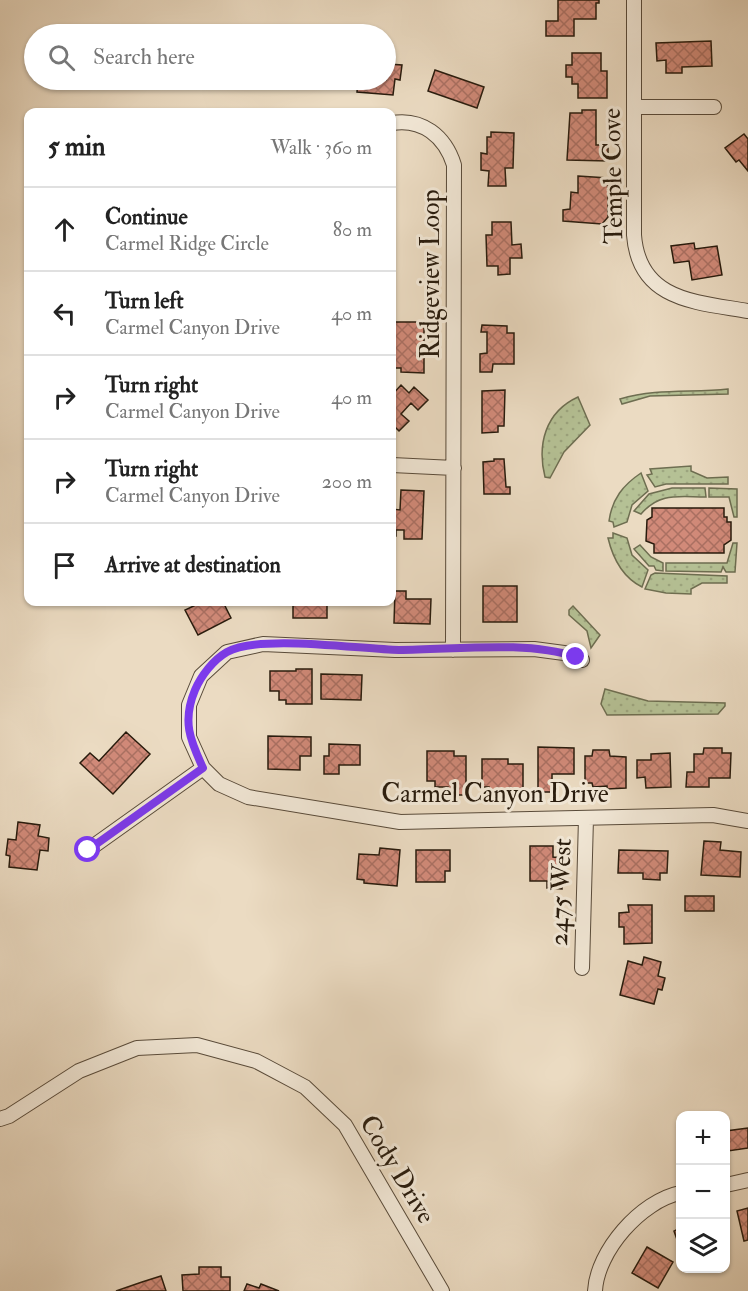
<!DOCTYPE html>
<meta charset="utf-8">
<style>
:root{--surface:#fff;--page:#f6f6f6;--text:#222;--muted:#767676;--line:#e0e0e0}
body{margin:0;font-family:"IM FELL Double Pica",serif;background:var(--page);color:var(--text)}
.controls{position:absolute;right:18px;bottom:18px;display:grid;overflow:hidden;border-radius:12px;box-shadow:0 2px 4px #0004}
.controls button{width:54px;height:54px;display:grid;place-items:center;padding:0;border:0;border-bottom:2px solid var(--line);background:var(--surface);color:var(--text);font:30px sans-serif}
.stop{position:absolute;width:18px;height:18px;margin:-14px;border:4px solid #7c3aed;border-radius:50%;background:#fff}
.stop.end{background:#7c3aed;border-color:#fff;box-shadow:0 2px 6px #0008}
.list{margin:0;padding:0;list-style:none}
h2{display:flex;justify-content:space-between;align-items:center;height:78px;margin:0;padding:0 24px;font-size:26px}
h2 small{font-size:20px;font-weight:400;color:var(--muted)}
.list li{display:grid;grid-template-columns:39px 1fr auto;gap:18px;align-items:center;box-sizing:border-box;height:84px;padding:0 24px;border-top:2px solid var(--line)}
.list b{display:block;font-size:22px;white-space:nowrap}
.list p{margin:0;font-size:20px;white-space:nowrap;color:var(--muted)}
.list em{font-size:20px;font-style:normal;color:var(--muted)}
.icon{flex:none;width:33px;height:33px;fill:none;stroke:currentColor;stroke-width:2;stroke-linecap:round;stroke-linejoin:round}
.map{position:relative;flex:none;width:748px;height:1291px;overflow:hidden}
.search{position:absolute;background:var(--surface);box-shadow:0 2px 4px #0004;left:24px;top:24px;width:372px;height:66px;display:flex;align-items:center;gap:15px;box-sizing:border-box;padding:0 21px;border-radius:33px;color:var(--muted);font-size:22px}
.panel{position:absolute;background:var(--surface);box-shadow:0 2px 4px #0004;left:24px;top:108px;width:372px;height:498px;border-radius:12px}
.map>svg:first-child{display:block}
</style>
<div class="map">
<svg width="748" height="1291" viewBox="0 0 748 1291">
<defs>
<pattern id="grass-dots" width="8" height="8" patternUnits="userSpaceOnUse" patternTransform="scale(1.5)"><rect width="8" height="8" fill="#b5c195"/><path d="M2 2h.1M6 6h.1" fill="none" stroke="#9ca57f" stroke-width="1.8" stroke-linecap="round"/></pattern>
<pattern id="building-cross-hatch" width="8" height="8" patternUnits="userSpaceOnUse" patternTransform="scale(1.5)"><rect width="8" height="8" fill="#d18a79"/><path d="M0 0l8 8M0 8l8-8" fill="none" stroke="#aa7062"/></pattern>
</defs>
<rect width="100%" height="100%" fill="#ebdbc2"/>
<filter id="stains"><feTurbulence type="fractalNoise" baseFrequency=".00333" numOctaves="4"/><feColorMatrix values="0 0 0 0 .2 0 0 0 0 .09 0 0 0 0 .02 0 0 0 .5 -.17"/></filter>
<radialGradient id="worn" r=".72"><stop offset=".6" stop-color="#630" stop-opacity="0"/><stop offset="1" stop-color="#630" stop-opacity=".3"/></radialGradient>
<path fill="url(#grass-dots)" stroke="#6e6e51" stroke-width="1.5" d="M728,389V394L650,396L622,404L620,399C657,388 691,393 728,389Z
M578,397L590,425L564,452L550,478L545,477C537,445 545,412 578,397Z
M691,466V471L707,478L728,477V484H666L655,487L647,475L652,474L650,469Z
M641,473L648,491L632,505L627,522L614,527L613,522L609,521C612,499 623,485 641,473Z
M672,488H705L706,497C678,497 660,492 641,514L634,511L649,494Z
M709,488L737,489V517H734L729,497H709Z
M613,533L627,538L632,555L648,570L642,587C622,577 613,559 608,538H613Z
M733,543H737L735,572H726L723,567L721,572L666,571V563H727Z
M640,545L651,557L663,563V571L656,570L654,566H649L634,549Z
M655,573L727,576V583H702L691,589V594L666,593L645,589L651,575Z
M573,606L600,635L591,648L587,631L569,615V610Z
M605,689L648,701L725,703V706L718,714L607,715L601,704Z"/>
<path fill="url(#building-cross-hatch)" stroke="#281b0d" stroke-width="1.5" d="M558,0H599V3H596V19H574V36H546V21H558Z
M711,41L712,66L682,67V73H666V60L657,61L656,43Z
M572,53H601V71H607V98H578V84H572V77H566V65H572Z
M386,57L389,58L388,64L402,65L400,80L395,79L393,95L357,92L358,80H386Z
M435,70L484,87L477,108L428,91Z
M582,110H596V145H608V161L567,160L570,113H582Z
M491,132L514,133L513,168H505L506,186H488L489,171L481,170V153L487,154V137H491Z
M744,134L748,139V171L739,160L736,162L725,148Z
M578,176L608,178V217L602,224L563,221V210L570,209L571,192L578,193Z
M492,222H511L512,245L521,244L522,258H510V274L498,275V266H487L486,235H492Z
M694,243L695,249L717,246L722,275L692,280L689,261L674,263L671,246Z
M395,322H424V373L401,372V368H395Z
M482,325L507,326V333H514V364H493L492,372H480V354L487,353V332H481Z
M401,385L409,393L414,387L428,400L418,410L411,403L401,414L409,421L399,431L392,424V395Z
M505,390L504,426H498V432L482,433V391Z
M494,459H504L506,487H510V494H484L483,462L494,461Z
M401,490L424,491L422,539H404V530H396V536H392V509L400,510Z
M652,508H724V517H727V522H731V540L724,545V553H654V544L646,541L647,520L652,517Z
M483,586H517V622H483Z
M395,591H406V599H431L430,624L394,623Z
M202,602H223L231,618L198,635L185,610Z
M293,602H327V618H293Z
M296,669H312V704H286V700H279V691H270V671H296Z
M321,674L362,675L361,700L321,699Z
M126,732L150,754L113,794L80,763L90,753L99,761Z
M268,736L311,737V756H300V770L268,769Z
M329,744L360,745V765H339V774H324V756H329Z
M538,747L574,748V774H552V792H538Z
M704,748H722V753H731L730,778H709V787H686L687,772H694V754H703Z
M593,750H609L610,756L626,757V788L607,789V786L593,787L592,783H585V756H592Z
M427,751H454V756H466V795H448V787H435V781H427Z
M670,753L671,787L646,788L645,777L637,778V760H651V754Z
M482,759H508V764H523V793H489V787H482Z
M18,822L40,825L38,836L49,838L48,851L40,850L37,870L9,867L10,856L6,855L8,839L16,840Z
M704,841L721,842L720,850L741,852L740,877L701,875Z
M530,846H553V857L562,858V889L547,888V881H530Z
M380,848L400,850L397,886L364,883V880L357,879L359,854L379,855Z
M416,850H450V871H445V882H416Z
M619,850L668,851L667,873H660V880L643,879V873H618Z
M685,896H714V911H685Z
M628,905H652V943L624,944V927H619V913L629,912Z
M644,957L661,962L658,976L665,978L662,990L658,989L654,1004L620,995L628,961L642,965Z
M748,1128V1148L728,1151L726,1131Z
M748,1208V1240L744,1241L737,1211Z
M680,1228V1248L674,1231Z
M647,1247L673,1262L658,1288L632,1273Z
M199,1267H221V1277H230V1291H183L182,1275L199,1274Z
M161,1276L166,1291H116L142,1282Z
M247,1284L259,1288L261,1284L279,1291H244Z"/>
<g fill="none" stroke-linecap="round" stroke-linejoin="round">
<g stroke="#594b3a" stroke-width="16">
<path id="minor" d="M634,0V235C639,301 696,302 748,311
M634,107H714
M392,123C422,118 445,136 454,165L453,650
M392,465L454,468
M582,660L564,653L534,649L395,650L263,644L227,652L201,676L189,705V737L203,768L219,784L248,797L400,822L713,815L748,821
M88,850L203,768
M582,968L586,818
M0,1119L9,1116L79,1071L137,1048L197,1045L256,1061L305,1087L345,1125L442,1291
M726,1185L748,1180
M595,1291C597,1251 641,1201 680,1193"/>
</g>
<use href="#minor" stroke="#f2e8d7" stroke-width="14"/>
</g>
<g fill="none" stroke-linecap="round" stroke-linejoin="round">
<path stroke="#7c3aed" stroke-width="8" d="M88,850L203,768C190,740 182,721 195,690C201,676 213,660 227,652C259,634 358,649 399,650C454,650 525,640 576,657"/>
</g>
<g text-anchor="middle" stroke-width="6" stroke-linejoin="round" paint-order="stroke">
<g font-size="26" fill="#281b0d" stroke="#f2e8d7">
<text transform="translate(612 176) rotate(-91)" y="9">Temple Cove</text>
<text transform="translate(430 274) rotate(-90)" y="9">Ridgeview Loop</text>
<text x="495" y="802">Carmel Canyon Drive</text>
<text transform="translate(560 892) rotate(-88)" y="9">2475 West</text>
<text transform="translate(398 1169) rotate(59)" y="9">Cody Drive</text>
</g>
</g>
<rect width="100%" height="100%" filter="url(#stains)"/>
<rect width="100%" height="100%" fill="url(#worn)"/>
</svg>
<div class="controls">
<button>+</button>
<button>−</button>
<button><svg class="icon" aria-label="layers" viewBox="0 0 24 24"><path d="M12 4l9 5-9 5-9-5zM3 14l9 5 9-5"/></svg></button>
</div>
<div class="stop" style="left:88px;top:850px"></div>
<div class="stop end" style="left:576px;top:657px"></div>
<div class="search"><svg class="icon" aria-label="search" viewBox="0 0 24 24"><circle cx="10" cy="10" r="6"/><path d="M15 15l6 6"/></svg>Search here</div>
<section class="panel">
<h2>5 min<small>Walk · 360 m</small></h2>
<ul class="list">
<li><svg class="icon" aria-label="ahead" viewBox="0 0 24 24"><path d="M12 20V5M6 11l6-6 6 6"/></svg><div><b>Continue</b><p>Carmel Ridge Circle</p></div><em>80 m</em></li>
<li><svg class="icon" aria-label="left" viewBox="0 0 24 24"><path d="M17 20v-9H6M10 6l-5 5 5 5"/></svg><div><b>Turn left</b><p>Carmel Canyon Drive</p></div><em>40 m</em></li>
<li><svg class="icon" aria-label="right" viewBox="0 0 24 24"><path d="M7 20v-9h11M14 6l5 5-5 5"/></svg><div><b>Turn right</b><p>Carmel Canyon Drive</p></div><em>40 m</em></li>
<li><svg class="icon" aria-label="right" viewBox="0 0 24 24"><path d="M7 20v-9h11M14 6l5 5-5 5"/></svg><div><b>Turn right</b><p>Carmel Canyon Drive</p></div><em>200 m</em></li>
<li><svg class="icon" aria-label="arrive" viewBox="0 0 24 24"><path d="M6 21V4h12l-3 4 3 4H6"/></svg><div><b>Arrive at destination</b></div></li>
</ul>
</section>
</div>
